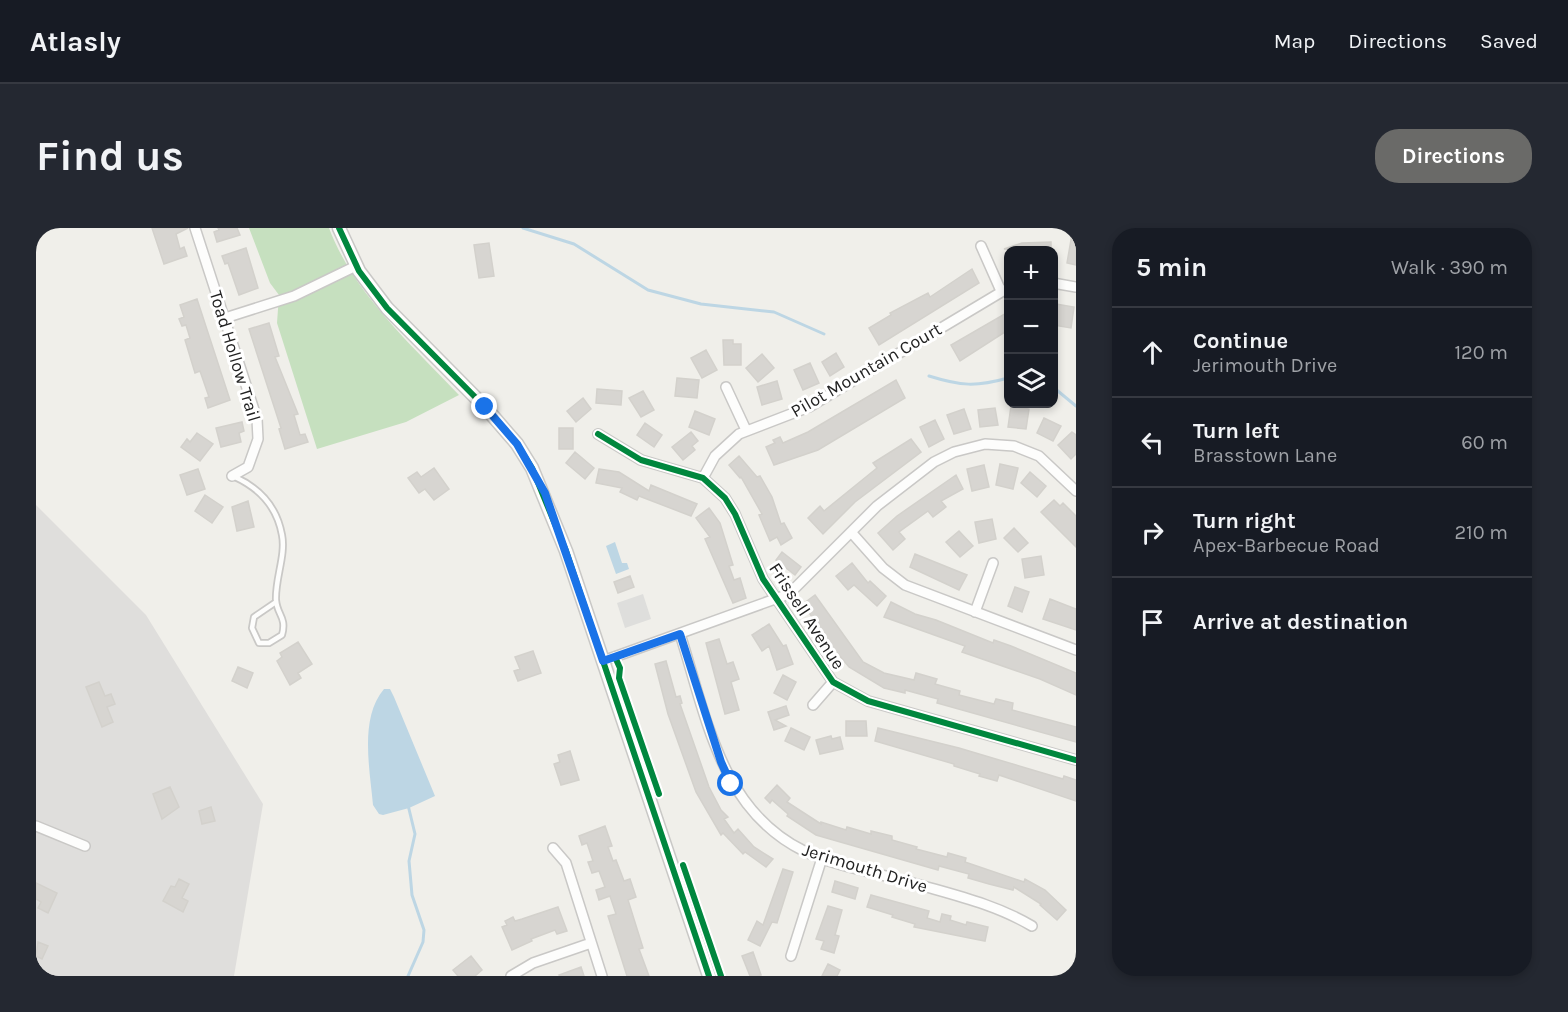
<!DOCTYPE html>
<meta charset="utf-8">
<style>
:root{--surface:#171b24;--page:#242831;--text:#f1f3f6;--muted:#9ea1a6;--line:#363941;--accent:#6a6a68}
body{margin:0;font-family:Karla,sans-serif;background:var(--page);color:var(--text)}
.controls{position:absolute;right:18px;top:18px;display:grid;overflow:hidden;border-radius:12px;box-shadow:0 3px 9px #0003}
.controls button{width:54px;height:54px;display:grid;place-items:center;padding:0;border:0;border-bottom:2px solid var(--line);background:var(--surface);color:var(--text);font:30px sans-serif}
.stop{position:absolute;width:18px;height:18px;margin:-14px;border:4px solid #1a73e8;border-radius:50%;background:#fff}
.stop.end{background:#1a73e8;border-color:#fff;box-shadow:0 2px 6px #0008}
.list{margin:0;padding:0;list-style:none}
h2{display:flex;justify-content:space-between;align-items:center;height:78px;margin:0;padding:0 24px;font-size:26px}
h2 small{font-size:20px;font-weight:400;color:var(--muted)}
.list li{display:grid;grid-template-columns:39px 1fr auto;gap:18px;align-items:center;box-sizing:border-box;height:90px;padding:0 24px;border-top:2px solid var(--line)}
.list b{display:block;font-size:22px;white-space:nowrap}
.list p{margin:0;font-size:20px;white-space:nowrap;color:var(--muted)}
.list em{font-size:20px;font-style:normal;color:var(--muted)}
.icon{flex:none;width:33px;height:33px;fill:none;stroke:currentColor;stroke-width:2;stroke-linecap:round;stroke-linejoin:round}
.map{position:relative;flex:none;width:1040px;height:748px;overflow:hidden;border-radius:24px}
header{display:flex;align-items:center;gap:36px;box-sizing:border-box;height:84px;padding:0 30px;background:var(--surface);border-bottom:2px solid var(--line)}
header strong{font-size:28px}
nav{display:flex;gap:33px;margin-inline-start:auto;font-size:21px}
.intro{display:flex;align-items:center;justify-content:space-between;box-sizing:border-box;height:144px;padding:0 36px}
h1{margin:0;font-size:42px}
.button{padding:15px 27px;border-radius:24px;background:var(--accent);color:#fff;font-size:21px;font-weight:700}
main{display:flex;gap:36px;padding:0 36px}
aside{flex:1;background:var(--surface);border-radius:24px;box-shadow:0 3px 9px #0003}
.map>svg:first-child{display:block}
</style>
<header>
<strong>Atlasly</strong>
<nav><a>Map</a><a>Directions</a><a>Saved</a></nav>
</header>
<div class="intro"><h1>Find us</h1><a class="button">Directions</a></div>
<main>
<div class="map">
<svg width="1040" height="748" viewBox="0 0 1040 748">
<rect width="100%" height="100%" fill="#f0efea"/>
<path fill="#dfdedc" d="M0,277L110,387L227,576L198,748H0Z"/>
<path fill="#dededc" d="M607,366L615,391L589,400L581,375Z"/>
<path fill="#c6e0bf" d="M213,0H293C318,66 375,116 423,167L370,194L281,221L241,95L243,67L234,55Z"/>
<path fill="#bdd6e4" d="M579,314L586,335H591L593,341L580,346L570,318Z
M348,461H354L358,469L399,568L373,580L347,587L343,586L337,577C334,542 323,490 348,461Z"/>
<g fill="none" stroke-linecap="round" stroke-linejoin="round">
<path stroke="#bdd6e4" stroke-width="3" d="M487,0L538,16L612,62L665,76L738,84L788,106
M893,148C925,158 940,159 972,150
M1017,159L1040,178
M372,577L379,606L373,633L376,667L388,702L387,714L372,748"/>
</g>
<path fill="#d7d5d1" stroke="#d3d1cc" stroke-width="1.5" d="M116,0H152L140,6L144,21L148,19L151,28L128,36Z
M182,0H201L204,7L181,14L178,4L183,2Z
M1036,6H1040V37L1031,35Z
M1015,14V22L968,21L986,15Z
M453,15L458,48L443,50L438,17Z
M210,20L222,60L203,67L192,35L189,36L186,28Z
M936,41L943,55L843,117L833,100L855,87L854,85L892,65L894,69Z
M161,71L194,172L172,180L169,170L173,169L164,143L159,145L149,112L154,110L150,97L146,98L143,91L148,89L144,77Z
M1020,76L1038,79L1035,100L1017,97Z
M972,84V102L924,133L915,117Z
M233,95L243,128L239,129L262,186L258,187L264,207L269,206L272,214L249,221L243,201L245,200L213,101Z
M687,112H697V116H705V137H688Z
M670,122L681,142L666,150L655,130Z
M800,125L808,139L794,148L786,134Z
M726,126L738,140L722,154L710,140Z
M774,135L783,155L767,162L758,142Z
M641,150L663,152L661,170L639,168Z
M860,152L869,170L782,222L738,237L730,219L739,215L737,212L744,209L747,215L772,204Z
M741,153L746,171L726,177L721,159Z
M561,161L586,163L585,177L560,175Z
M607,163L618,182L605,189L593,170Z
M547,170L555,181L540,194L531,183Z
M975,178L993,181L990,201L972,199Z
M959,180L962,197L944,199L942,182Z
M928,181L935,201L918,206L911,187Z
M659,183L679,191L673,207L653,199Z
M1008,190L1025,198L1017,213L1001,205Z
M899,192L908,211L893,219L884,199Z
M206,194L208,203L203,205L205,214L185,219L180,200Z
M609,195L626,207L618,219L601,207Z
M523,200H537V221H523Z
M655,204L662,213L656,218L659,222L647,232L636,219Z
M1036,204L1040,207V226L1035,231L1022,217Z
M161,205L177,216L164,233L145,219L151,211L154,214Z
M875,211L885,224L819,274L787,306L772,290L784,278L788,283L841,240L837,235Z
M539,224L558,240L549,251L530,235Z
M703,228L721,249L724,248L736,269L745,296L748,295L756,310L745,317L741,309L734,313L723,287L726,286L705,249L704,250L693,237Z
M964,236L982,240L977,261L960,257Z
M948,237L953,259L936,263L931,241Z
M398,240L413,261L398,272L389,261L383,265L372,250L381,244L385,249Z
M162,241L169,261L151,267L144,247Z
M563,241L583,244L613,263L615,257L661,276L655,288L603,268L601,272L584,264L586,260L560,255Z
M994,244L1010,258L1001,269L985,255Z
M920,247L927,261L905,273L910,279L897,289L892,283L863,304L869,311L857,322L842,305L861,288Z
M169,267L187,279L176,295L159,283Z
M1018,272L1024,278L1027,275L1040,288V319L1005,284Z
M212,273L218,299L201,303L196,279Z
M673,280L684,295L697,337L693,338L698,352L704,350L710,370L697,375L669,311L674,309L660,290Z
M956,291L960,311L943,315L939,294Z
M978,300L992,315L982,324L968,310Z
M923,303L937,318L924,329L910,314Z
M746,324L765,339L759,347L740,332Z
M879,326L931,347L923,362L874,339Z
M1005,328L1008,347L989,350L986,331Z
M816,335L832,355L834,353L850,368L841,378L818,357L812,362L800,348Z
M594,348L598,359L582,365L578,354Z
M979,359L993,364L986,384L972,378Z
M779,367L827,434L848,445L878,452L880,445L901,451L899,456L924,463L923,467L958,476L960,471L977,475L976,482L1040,499V514L901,475L902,471L869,462V465L848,460L813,439L798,421L767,376Z
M1014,371L1040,381V402L1007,391Z
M855,374L879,386L900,392L957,415L958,412L975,418L1040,445V467L1004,451L926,424L929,418L848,389Z
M733,396L747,418L750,417L757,436L741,442L733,418L726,423L716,407Z
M683,411L691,436L697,434L703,451L695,454L703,482L689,486L670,415Z
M262,414L276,436L262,445L265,450L254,457L241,433L246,429L244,425Z
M497,423L505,445L482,453L478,443L484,441L479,429Z
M630,433L640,469L644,468L646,475L644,476L673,559L685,582L692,589L688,591L698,605L702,601L718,619L737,631L730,639L709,624L707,626L687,605L685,607L660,564L632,486L619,436Z
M202,439L217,445L211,460L196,453Z
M747,447L760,454L751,472L738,465Z
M63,454L69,468L75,466L79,476L71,479L77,494L66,499L50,459Z
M750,478L753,487L739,492L750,498L738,502L732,484Z
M810,493H830L831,508H810Z
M755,500L774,509L768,522L749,513Z
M842,500L923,520L1027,551L1028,548L1040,552V573L963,547L961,553L943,548L944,546L918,538V536L839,513Z
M795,508L796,511L804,509L807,521L784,526L780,512Z
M534,523L543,552L525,557L518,536L524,534L522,527Z
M741,557L754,570L751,574L785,596V594L810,602L811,599L835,606V603L856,608V612L881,619L880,621L911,629L912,625L930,630L929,634L988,654L989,651L1009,662L1030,682L1021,692L1004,677L1005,676L978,659L977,662L953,656L932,650L933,646L903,638L902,642L780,607L751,588L752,586L736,572L734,575L729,570Z
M134,559L143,579L126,591L117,566Z
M175,579L179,593L166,596L163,583Z
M569,598L576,618L572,619L577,633L580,632L588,653L594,651L600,669L592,672L607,720L603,721L613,748H591L572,688L580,686L574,668L563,672L560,662L569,659L563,643L556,645L552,634L557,633L551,615L546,617L543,608Z
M747,641L757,644L741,695L736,694L724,718L712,712L721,693L727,697Z
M143,651L153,656L146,670L152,673L147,684L127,673L135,658L139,659Z
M799,653L822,660L819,671L796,664Z
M0,655L21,665L12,685L2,680L5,674L0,671Z
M835,667L893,683L891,690L904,694L906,686L915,688L914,692L930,697L931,694L952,699L949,713L878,699L879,696L856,689L857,687L831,679Z
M792,678L806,682L799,707L803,708L798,725L785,721L788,713L780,711Z
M522,679L531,703L521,706L519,702L495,711L496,713L476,722L466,699L471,697L469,693L477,689L479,693L486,691Z
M2,714L12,718L6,731L0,728Z
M717,724L725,747L721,748H714L706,728Z
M435,728L446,742L439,748H422L417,742Z
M792,736L804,742L801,748H786Z
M545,739L548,748H524L523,747Z"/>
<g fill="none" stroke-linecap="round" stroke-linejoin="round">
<g stroke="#c9c8c6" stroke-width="8">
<path id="service" d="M199,249C223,260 241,279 246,307C250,327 239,351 240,372C241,387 251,389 246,407L233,415H223L216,400L218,389L240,374"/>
</g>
<g stroke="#c9c8c6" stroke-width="12">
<path id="minor" d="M159,0L221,191L222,211L212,239L196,248
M945,18L965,63
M1017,55L1040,59
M189,90L258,68L320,38
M690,159L710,202
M562,206L605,232L667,250L689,270L699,286L727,351L797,454L832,473L1040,532
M667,250L679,228L703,206L773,179L972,60
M815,304L847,340L869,357L1040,422
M939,384L957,335
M644,406C670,487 684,582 768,623C801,639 842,645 877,655C918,667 959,676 996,698
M567,433L753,366L841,278L898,234L918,224L949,216L978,218L1003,228L1040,263
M777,477L797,454
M0,598L49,618
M517,620L530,635L566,748
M755,728L786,630
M475,748L497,735L555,715"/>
</g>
<g stroke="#c9c8c6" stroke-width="15">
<path id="tertiary" d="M303,0L323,43L351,80L449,179L481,216L496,240L530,323L673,748"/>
</g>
<use href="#service" stroke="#fdfdfc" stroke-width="4.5"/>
<use href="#minor" stroke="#fdfdfc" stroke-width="9"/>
<use href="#tertiary" stroke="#fdfdfc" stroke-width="12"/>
<g stroke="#fff" stroke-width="10">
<path id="cycleway" d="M303,0L323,43L351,80L449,179L481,216L496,240L530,323L673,748
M562,206L605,232L667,250L689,270L699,286L727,351L797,454L832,473L1040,532
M579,429L584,440L583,450L623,566
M647,637L685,748"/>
</g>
<use href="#cycleway" stroke="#00873e" stroke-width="6"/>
</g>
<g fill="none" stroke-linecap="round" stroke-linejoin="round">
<path stroke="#1a73e8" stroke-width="8" d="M449,179L481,216L509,265L567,433L644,406L685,534L695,556"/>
</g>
<g text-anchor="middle" stroke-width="6" stroke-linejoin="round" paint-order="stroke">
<g font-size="18" fill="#222" stroke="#fff">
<text transform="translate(199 128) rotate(73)" y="6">Toad Hollow Trail</text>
<text transform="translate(830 142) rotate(-30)" y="6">Pilot Mountain Court</text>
<text transform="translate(771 388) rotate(57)" y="6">Frissell Avenue</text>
<text transform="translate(829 640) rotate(17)" y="6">Jerimouth Drive</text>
</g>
</g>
</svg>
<div class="controls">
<button>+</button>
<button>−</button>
<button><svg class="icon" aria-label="layers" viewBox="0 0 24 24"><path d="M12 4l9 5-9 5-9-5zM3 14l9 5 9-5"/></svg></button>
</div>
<div class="stop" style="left:695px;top:556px"></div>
<div class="stop end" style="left:449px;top:179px"></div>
</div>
<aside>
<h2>5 min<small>Walk · 390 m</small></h2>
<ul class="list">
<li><svg class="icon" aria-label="ahead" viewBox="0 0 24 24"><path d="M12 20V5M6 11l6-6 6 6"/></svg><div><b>Continue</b><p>Jerimouth Drive</p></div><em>120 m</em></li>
<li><svg class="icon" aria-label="left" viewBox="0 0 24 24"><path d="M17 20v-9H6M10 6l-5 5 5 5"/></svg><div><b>Turn left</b><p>Brasstown Lane</p></div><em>60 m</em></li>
<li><svg class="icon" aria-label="right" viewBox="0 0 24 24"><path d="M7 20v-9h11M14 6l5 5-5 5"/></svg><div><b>Turn right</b><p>Apex-Barbecue Road</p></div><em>210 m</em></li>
<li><svg class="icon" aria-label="arrive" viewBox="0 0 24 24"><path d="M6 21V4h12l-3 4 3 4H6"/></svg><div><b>Arrive at destination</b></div></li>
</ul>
</aside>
</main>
